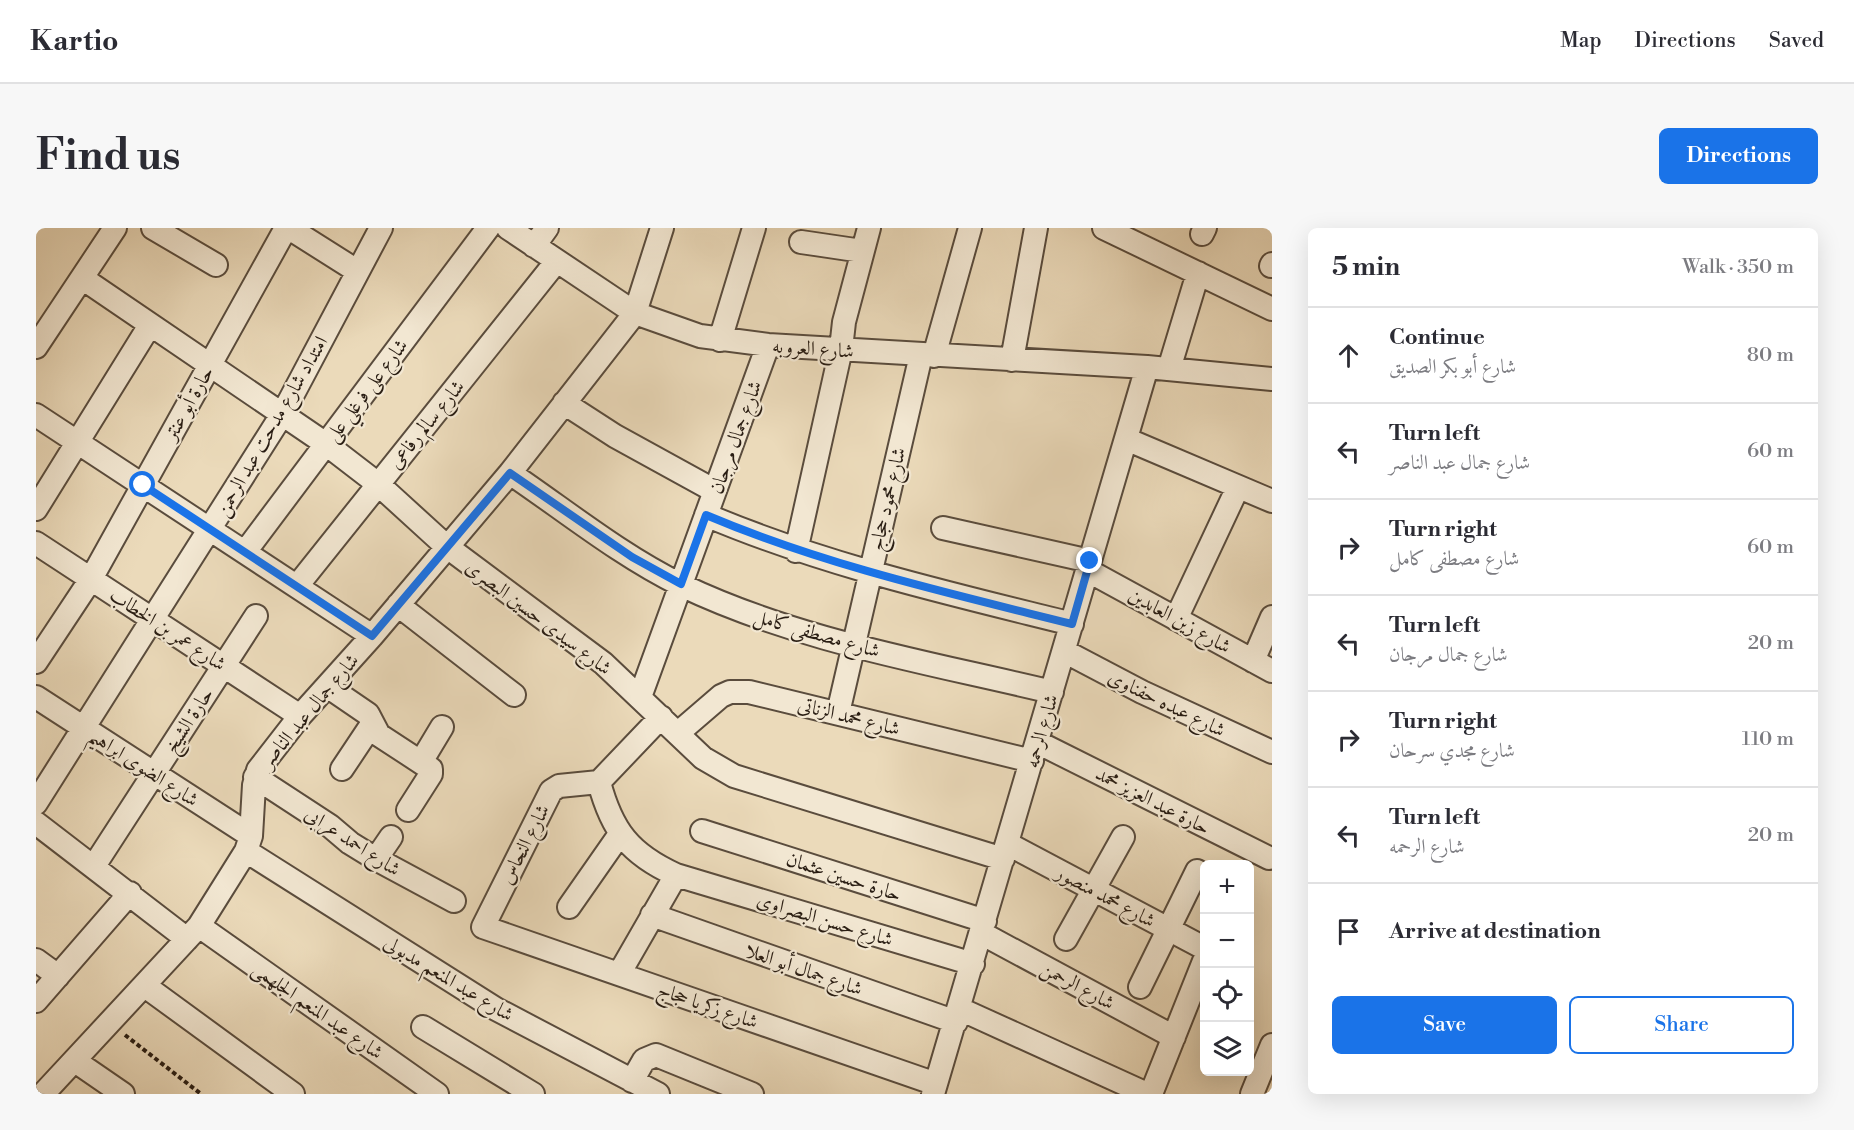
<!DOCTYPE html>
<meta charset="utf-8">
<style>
:root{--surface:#fff;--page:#f7f7f7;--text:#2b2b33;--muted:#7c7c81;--line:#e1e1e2;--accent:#1a73e8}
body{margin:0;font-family:"Libre Bodoni",Amiri,serif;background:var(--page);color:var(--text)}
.controls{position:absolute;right:18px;bottom:18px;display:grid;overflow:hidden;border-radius:9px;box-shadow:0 6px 24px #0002}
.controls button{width:54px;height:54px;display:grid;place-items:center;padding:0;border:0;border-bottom:2px solid var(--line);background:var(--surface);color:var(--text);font:30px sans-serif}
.stop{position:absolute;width:18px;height:18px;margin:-14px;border:4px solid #1a73e8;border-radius:50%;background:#fff}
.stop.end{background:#1a73e8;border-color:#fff;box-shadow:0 2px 6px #0008}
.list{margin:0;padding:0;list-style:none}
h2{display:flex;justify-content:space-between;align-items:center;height:78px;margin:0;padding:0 24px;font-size:26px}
h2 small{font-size:20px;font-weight:400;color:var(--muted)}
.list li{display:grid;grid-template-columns:39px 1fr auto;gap:18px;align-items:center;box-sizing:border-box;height:96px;padding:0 24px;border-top:2px solid var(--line)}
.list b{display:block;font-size:22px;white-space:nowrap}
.list p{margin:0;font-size:20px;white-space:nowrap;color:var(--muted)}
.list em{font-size:20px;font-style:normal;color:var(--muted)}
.actions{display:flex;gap:12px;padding:18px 24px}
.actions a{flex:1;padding:14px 0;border:2px solid var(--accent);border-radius:9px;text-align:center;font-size:21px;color:var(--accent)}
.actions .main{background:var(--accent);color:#fff}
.icon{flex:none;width:33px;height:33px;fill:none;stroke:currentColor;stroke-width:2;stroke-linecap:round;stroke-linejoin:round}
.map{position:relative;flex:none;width:1236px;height:866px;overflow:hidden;border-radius:9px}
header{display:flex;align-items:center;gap:36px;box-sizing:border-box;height:84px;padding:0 30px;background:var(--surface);border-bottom:2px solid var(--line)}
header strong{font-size:28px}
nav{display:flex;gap:33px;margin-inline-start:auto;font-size:21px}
.intro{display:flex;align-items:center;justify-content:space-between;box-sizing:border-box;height:144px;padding:0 36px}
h1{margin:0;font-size:42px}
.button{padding:15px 27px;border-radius:9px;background:var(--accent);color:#fff;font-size:21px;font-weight:700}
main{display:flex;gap:36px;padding:0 36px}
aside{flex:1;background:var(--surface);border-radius:9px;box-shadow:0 6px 24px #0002}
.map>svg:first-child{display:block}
</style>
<header>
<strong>Kartio</strong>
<nav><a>Map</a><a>Directions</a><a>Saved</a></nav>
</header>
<div class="intro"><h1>Find us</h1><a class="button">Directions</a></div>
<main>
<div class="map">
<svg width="1236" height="866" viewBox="0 0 1236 866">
<rect width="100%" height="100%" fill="#ebdaba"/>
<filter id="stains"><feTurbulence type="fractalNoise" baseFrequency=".00333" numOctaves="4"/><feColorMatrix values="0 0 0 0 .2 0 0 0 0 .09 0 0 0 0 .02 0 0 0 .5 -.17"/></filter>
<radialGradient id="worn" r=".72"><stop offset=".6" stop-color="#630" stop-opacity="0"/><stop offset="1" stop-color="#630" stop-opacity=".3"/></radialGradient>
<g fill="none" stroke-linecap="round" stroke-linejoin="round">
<g stroke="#5a4c3d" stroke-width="26">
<path id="minor" d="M117,0L180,37
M253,0L321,43
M472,0L599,85L664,108L732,117L1111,139L1236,151
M1068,0L1236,81
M1166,6L1169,0
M765,14L826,23
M498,18L511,0
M1235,38L1236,36
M46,50L290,216L342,256L410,318L567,435L667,530L698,548L967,631
M684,112L718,0
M0,119L79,0
M898,128L934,0
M976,132L1000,0
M1133,141L1162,45
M528,175L579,208L679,263
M0,187L336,408
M1090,211L1236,273
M474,245C530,283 584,327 645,357C762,413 891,434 1016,464
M0,281L114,97
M670,287C788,337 912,365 1036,396
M907,300L1054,333
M0,315L264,488
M760,323L805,121L808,94L833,0
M209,324L452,0
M1051,342L1236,443
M261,358L520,34
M362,377L478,467
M1140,391L1202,259
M1028,423L1106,464L1236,524
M1217,433L1236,389
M0,434L55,351L250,0
M291,458L332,486L343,507L395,541V546L372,582
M0,469L215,608
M604,469L732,117
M802,485L885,127
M625,489L563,554L523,558L515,563L447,699L900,856
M642,505L685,468L694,464H713L996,533
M1001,514L1233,630
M385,534L406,499
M306,541L336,496
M219,549L294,598L314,615L340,631L418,673
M563,554C576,603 594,626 640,647L937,736
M0,575L247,185L345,0
M0,595L151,711
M666,603L949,693
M972,616L1168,720
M210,623L460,781L622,866
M340,631L355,609
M58,638L220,388
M533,679L584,606
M616,687L920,794
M163,698L401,866
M945,705L1138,809
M1030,711L1087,609
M0,732L22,748
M583,746L640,647
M109,758L257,866
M1104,759L1161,643
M0,773L94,665
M924,781L1111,866
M387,799L497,866
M39,833L87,866
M596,853L608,832L620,827L716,866
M7,866L163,698L210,623L215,608L218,557L222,542L264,488L336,408L474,245L599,85L626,0
M897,866L1111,139
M1115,866L1168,733
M1216,866L1236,817"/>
</g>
<path stroke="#291d13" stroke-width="4" stroke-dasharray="4.5 3" stroke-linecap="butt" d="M89,807L165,866"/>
<use href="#minor" stroke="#f2e7d2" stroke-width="22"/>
</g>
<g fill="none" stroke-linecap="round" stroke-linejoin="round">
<path stroke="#1a73e8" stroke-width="8" d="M107,257L336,408L474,245L596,329L645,356L670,287C788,337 912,365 1036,396L1054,333"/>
</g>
<g text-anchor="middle" stroke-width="4.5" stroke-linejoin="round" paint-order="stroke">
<g font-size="20" fill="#291d13" stroke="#f2e7d2">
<text transform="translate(777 120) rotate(4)" y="7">شارع العروبه</text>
<text transform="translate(330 162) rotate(-53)" y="7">شارع على فرغلي على</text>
<text transform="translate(152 175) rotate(-61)" y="7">حارة أبو عنتر</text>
<text transform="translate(390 196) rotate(-51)" y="7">شارع سالم رفاعى</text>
<text transform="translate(235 198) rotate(-60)" y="7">امتداد شارع مدحت عبد الرحمن</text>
<text transform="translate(699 209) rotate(-70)" y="7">شارع جمال مرجان</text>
<text transform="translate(851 271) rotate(-77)" y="7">شارع محمود حجاج</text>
<text transform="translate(503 389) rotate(37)" y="7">شارع سيدى حسين البصرى</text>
<text transform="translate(1144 392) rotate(29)" y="7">شارع زين العابدين</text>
<text transform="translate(132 401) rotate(33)" y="7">شارع عمر بن الخطاب</text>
<text transform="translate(781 405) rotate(16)" y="7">شارع مصطفى كامل</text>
<text transform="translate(1131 475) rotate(26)" y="7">شارع عبده حفناوى</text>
<text transform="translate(273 482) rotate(-50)" y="7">شارع جمال عبد الناصر</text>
<text transform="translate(813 488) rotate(14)" y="7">شارع محمد الزناتى</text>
<text transform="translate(152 492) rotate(-57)" y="7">حارة الشيخ</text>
<text transform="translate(1005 503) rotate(-74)" y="7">شارع الرحمه</text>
<text transform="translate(108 539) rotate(33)" y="7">شارع الضوى ابراهيم</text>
<text transform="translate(1117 572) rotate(27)" y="7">حارة عبد العزيز محمد</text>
<text transform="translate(317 613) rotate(33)" y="7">شارع احمد عرابى</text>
<text transform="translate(488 616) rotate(-63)" y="7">شارع النحاس</text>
<text transform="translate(808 648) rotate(18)" y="7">حارة حسين عثمان</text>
<text transform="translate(1070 668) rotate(28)" y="7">شارع محمد منصور</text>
<text transform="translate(789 691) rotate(17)" y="7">شارع حسن البصراوى</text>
<text transform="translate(768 741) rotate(19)" y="7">شارع جمال أبو العلا</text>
<text transform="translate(413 750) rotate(31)" y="7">شارع عبد المنعم مدبولى</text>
<text transform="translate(1042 757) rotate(28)" y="7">شارع الرحمن</text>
<text transform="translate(672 777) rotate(19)" y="7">شارع زكريا حجاج</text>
<text transform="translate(282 782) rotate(35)" y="7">شارع عبد المنعم الجلهمى</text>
</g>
</g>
<rect width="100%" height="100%" filter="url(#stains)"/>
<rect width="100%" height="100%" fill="url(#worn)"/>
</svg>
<div class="controls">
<button>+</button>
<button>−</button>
<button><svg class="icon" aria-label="locate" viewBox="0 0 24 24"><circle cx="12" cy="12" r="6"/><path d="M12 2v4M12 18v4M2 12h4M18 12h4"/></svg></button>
<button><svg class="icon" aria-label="layers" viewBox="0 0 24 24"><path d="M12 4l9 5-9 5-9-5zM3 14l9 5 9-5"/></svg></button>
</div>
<div class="stop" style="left:107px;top:257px"></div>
<div class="stop end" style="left:1054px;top:333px"></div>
</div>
<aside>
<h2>5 min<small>Walk · 350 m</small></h2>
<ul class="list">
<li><svg class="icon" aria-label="ahead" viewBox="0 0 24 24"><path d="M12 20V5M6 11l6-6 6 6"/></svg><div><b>Continue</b><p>شارع أبو بكر الصديق</p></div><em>80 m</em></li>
<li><svg class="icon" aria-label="left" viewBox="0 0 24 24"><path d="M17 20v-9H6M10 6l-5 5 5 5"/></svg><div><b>Turn left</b><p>شارع جمال عبد الناصر</p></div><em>60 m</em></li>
<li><svg class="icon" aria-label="right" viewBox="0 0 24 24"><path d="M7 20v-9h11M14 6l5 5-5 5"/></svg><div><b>Turn right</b><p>شارع مصطفى كامل</p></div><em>60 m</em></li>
<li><svg class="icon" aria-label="left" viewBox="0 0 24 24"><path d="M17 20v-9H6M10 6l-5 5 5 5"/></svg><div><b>Turn left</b><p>شارع جمال مرجان</p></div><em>20 m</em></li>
<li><svg class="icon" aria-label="right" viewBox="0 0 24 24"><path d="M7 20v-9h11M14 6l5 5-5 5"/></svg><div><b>Turn right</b><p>شارع مجدي سرحان</p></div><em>110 m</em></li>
<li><svg class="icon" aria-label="left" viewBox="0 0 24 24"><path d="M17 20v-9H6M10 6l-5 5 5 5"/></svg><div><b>Turn left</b><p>شارع الرحمه</p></div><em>20 m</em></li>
<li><svg class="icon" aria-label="arrive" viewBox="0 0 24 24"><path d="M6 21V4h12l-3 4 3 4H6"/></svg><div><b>Arrive at destination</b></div></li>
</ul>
<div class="actions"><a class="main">Save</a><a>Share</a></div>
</aside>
</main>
